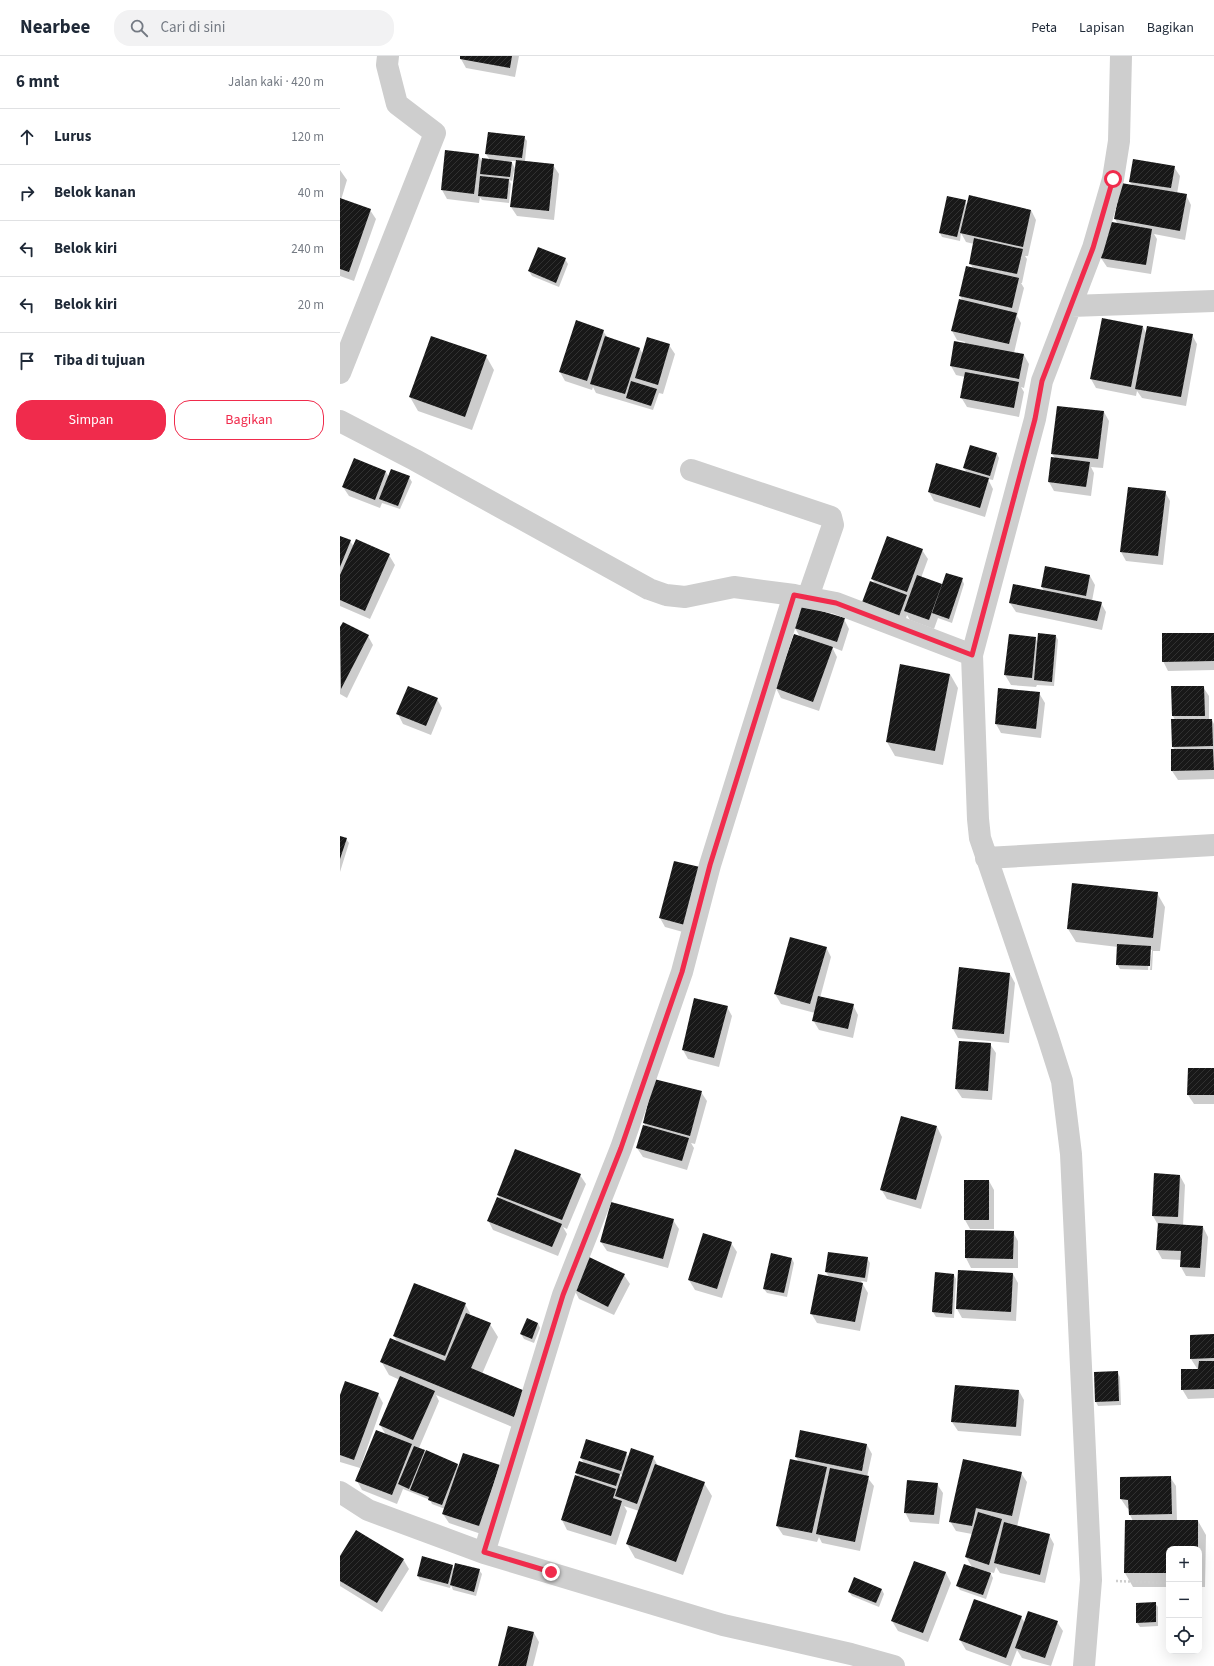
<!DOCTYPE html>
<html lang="id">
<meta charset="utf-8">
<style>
:root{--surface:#fff;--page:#f2f2f3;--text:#1f2937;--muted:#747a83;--line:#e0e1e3;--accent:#f02b4c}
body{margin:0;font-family:"Source Sans 3",sans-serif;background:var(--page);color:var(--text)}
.controls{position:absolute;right:12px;bottom:12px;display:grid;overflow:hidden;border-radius:8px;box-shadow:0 4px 16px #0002}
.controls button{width:36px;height:36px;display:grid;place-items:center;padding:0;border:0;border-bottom:1px solid var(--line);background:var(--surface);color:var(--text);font:20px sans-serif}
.stop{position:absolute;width:12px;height:12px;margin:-9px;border:3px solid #f02b4c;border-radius:50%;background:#fff}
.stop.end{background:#f02b4c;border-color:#fff;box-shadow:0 1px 4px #0008}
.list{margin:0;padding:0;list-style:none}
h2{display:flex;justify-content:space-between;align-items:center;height:52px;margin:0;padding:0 16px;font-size:17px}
h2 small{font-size:13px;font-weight:400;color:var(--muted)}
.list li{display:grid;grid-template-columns:26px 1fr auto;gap:12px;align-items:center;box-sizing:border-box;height:56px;padding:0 16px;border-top:1px solid var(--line)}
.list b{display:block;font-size:15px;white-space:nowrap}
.list em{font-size:13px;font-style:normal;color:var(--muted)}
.actions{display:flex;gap:8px;padding:12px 16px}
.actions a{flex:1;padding:9px 0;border:1px solid var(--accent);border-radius:16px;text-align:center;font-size:14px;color:var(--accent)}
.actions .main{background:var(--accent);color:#fff}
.icon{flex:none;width:22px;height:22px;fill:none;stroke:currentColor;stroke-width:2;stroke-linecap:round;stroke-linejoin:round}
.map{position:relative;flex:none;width:874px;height:1610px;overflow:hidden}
header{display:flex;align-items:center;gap:24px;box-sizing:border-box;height:56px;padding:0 20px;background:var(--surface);border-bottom:1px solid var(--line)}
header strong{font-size:19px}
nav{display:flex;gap:22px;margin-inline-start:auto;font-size:14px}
.search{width:280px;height:36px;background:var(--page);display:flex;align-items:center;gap:10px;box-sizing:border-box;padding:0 14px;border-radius:16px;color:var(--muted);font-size:15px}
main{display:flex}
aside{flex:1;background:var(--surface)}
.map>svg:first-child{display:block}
</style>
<header>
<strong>Nearbee</strong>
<div class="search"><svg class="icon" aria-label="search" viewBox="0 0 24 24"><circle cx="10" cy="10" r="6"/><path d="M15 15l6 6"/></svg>Cari di sini</div>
<nav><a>Peta</a><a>Lapisan</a><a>Bagikan</a></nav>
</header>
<main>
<aside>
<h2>6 mnt<small>Jalan kaki · 420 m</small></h2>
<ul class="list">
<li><svg class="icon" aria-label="ahead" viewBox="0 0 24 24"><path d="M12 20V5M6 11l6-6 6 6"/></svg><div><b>Lurus</b></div><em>120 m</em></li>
<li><svg class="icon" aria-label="right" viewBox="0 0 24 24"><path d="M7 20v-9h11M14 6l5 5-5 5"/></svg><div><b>Belok kanan</b></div><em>40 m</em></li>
<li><svg class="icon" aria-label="left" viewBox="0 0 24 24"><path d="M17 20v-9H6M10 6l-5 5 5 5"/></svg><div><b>Belok kiri</b></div><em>240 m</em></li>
<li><svg class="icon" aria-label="left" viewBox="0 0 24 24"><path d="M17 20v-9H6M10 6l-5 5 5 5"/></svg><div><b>Belok kiri</b></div><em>20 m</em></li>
<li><svg class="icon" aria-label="arrive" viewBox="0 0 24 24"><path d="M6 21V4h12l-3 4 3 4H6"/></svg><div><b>Tiba di tujuan</b></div></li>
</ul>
<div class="actions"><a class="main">Simpan</a><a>Bagikan</a></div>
</aside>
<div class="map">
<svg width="874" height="1610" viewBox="0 0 874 1610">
<defs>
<pattern id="building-hatch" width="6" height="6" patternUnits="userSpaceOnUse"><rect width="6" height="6" fill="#181818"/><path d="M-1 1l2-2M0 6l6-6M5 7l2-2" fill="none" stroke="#313131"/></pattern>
</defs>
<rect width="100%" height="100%" fill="#fff"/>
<path fill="#0003" fill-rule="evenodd" d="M121,0H179L175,21L126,12L121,3Z
M184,81L187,85L185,105L213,109L219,118L214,164L177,160L171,151L176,116L174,115L172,125L169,124L171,128L169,147L142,144L140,141L139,147L107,143L102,134L138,98L142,106L150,104L146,98ZM171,105H177L176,114Z
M834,111L840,120L837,138L846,139L851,149L845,184L814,178L817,183L811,218L767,211L761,202L778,168L775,163L793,130L790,126Z
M0,114L7,124L1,144L30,154L36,163L14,225L0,220Z
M625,145L627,149L691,154L696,164L688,200H685L687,203L682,227H681L684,232L677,260L681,267L674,297L684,299L689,308L684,332L681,331L684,336L679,361L627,351L621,341L625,321L616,319L611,310L625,286L617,284L612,275L623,245L620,240L633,212L630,207L634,188L626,186L621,177L620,185L602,181L600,177Z
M225,203L228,208L219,231L192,220L189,215Z
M803,271L806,277L852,279L857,288L846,350L802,342L797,335L796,340L756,332L751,323Z
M263,275L268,282L299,292L303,298L329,289L335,298L323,338L319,337L313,354L256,337L253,331L252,334L225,325L220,316Z
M146,300L154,314L132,374L78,355L70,341Z
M764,356L769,365L763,412L751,411L754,417L751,440L714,435L709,426L712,402H715L712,398Z
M657,398L659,402L653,424L648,423L653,433L645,461L594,445L589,436L627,417L624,412Z
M15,403L46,416L49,421H69L72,426L60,453L42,447L40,452L9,440L3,431Z
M825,436L830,445L823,509L786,505L781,496Z
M0,481L10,485L14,491L49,499L55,509L30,563L0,550Z
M582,494L588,503L581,522L601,529L602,531L622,523L624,528L612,567L598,562L594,573L570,564L567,559L563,571L532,523Z
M750,520L755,529L752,545L761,547L766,556L762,574L676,556L670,547L704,535L702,531Z
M504,563L509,573L502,595L492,591L497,601L479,655L441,642L436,632L460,581L455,572Z
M3,567L28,580L33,589L7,642L0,638V573Z
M874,578V614L828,615L823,605Z
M669,579L695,582L698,587L716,580L718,584L714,630L697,629L696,631L671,629L665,619Z
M610,618L618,632L603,709L555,700L547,686Z
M832,631H863L869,640V664H872L874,668V723L838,724L832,715L835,694L832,690L835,664L833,660Z
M659,633L699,637L705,647L701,682L661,677L656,668Z
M97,643L102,652L91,679L63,668L58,658Z
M0,781L6,783L9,787L0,816Z
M359,812L350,878L325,871L320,862Z
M817,837L825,851L820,895H813L812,914H810L812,894H810L808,914L780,913L777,908L778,891L736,886L728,873Z
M486,891L491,901L480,942L513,949L518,959L513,982L479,974L473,964L475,957L441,948L435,938Z
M670,918L675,927L669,987L618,982L613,973Z
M387,951L392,960L379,1011L348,1003L343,994Z
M620,986L650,988L656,997L652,1044L622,1042L616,1033Z
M874,1013V1048H854L848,1039Z
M361,1036L367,1045L355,1088L351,1087L354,1092L347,1114L303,1101L297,1092L306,1071L304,1067Z
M562,1061L597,1071L602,1081L581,1153L547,1143L541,1133Z
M240,1119L246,1128L227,1173L223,1171L227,1178L218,1200L153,1174L148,1164L160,1143L158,1139Z
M840,1120L845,1129L843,1170L863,1171L868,1181L865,1221L846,1220L841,1211L842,1204L822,1203L817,1194L818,1169L813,1160Z
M649,1125L654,1134V1173H630L625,1164Z
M333,1164L339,1173L328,1212L267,1195L261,1186Z
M626,1175L673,1176L678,1185V1212H631L626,1202Z
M364,1178L391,1187L397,1196L382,1242L355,1234L349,1224Z
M489,1197L527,1202L530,1207L527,1226L521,1225L528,1237L520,1275L477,1267L471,1257L489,1221L486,1216Z
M452,1203L454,1207L447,1241L427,1237L424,1233Z
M596,1217L614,1219L616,1223L614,1262L596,1261L593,1256Z
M673,1218L678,1227L676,1265L622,1262L617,1253Z
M284,1219L290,1228L274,1259L239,1243L234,1233Z
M125,1248L130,1257L129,1259L150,1268L158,1281L142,1318L184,1335L182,1375L96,1339L99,1345L79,1392L84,1395L86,1397L117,1408L119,1411L160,1410L144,1479L109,1467L103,1458L105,1453L92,1448L90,1444L73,1437L63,1433L57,1448L22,1434L17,1425L46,1379L40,1369L60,1324L49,1319L41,1305L58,1287L54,1280Z
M198,1267L200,1272L194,1287L184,1283L181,1278Z
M874,1279V1342L848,1343L842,1333L858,1314L851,1303Z
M777,1316L780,1321L781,1349L758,1350L756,1346Z
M679,1335L684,1344L681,1380L618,1375L612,1366Z
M38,1338L43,1347L20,1412L0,1406V1342Z
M527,1389L532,1398L527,1421L534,1430L520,1495L482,1487L479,1481L477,1486L443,1479L437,1470L459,1406L456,1401Z
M286,1397L289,1402L313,1401L318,1410L364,1427L372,1440L343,1519L295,1502L287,1488L299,1455L284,1450L287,1455L276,1489L227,1474L222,1464L236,1421L239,1422L236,1417L244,1408L241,1402ZM279,1418L283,1419L282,1423Z
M681,1417L687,1426L677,1471L709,1479L714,1488L705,1527L660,1517L656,1511L654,1517L650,1516L653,1522L646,1543L620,1534L617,1529L632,1511L626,1501L632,1478L616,1475L610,1465Z
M830,1421L836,1430L837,1465H858L866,1479L865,1531H859V1493H829V1531H793L785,1517L793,1465L790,1459L789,1453L787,1452L781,1443Z
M597,1428L603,1437L599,1468L570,1466L565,1456Z
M0,1502L63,1503L69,1513L42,1556L0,1530Z
M575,1506L606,1517L611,1527L588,1586L558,1575L552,1565Z
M112,1510L115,1514H139L142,1518L136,1540L113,1534L111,1529L110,1532L80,1524L78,1520Z
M515,1523L542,1534L544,1538L539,1551L512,1540L509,1536Z
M815,1547L818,1551V1570L800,1571L797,1567Z
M681,1561L685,1567L717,1566L723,1575L711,1610L682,1602L677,1594L671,1610H670L626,1594L620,1584Z
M194,1577L199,1586L193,1610H159Z"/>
<path fill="url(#building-hatch)" d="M120,0H172L170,12L120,3Z
M148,76L185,80L182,102L145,98Z
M105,94L139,98L134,138L101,134Z
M142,102L172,106L170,121L140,118Z
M793,103L835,110L831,132L789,126Z
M176,104L214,108L209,155L170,151Z
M140,120L169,123L167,143L138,140Z
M781,127L847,138L840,175L774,163Z
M629,139L691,154L683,191L620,177Z
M607,140L626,144L617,181L599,177Z
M0,142L31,153L9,216L0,213Z
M766,165L812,173L806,209L760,202Z
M634,182L683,193L677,218L629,208Z
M198,191L226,202L216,227L188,215Z
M626,210L679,222L672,252L619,240Z
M619,243L677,257L669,288L611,275Z
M762,262L803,270L791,331L750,323Z
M236,264L264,274L247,325L219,316Z
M807,270L853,278L841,341L795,333Z
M91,280L147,299L125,361L69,341Z
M265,280L300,292L285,338L250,328Z
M307,281L330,288L318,329L295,322Z
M614,285L684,298L679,323L610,310Z
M625,316L679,326L674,352L620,342Z
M291,325L317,333L311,350L286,342Z
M717,350L764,355L758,403L711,398Z
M630,389L657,397L650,420L623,412Z
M711,401L750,406L746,431L708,426Z
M14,402L46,415L35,444L2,431Z
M596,407L649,422L640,452L588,436Z
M51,413L70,420L58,450L39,443Z
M788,431L826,435L818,500L780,496Z
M0,480L11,484L0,511Z
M547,480L583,493L567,536L531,523Z
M16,483L50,498L25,555L0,544V519Z
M705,510L750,519L746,540L701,531Z
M606,517L623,522L609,563L592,557Z
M577,519L602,528L589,564L564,555Z
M530,525L567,539L558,563L521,549Z
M673,528L762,546L757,565L669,547Z
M461,549L505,562L497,586L454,572Z
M3,566L29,579L1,633L0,571Z
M698,577L716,579L712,626L694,624Z
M822,577H874V605L822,606Z
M454,578L493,591L473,646L435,632Z
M669,578L696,581L692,622L664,619Z
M560,608L610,618L595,695L546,686Z
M68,630L98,642L86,670L56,658Z
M831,630H864L865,660H832Z
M658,632L700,636L696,673L655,668Z
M831,663H872L873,690L832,691Z
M831,693H873L874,714L831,715Z
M0,780L7,782L0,803Z
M334,805L360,811L345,869L319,862Z
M732,827L818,836L813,882L727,873Z
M450,881L487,891L470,948L434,938Z
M777,888L811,890L810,910L776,909Z
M619,911L670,917L664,978L612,973Z
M478,940L514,948L508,973L472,965Z
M354,942L388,950L374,1002L342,994Z
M619,985L651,987L648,1035L615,1033Z
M848,1012H874V1039H847Z
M314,1023L362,1035L350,1080L303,1067Z
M561,1060L597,1070L576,1144L540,1134Z
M303,1069L349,1082L342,1105L296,1092Z
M175,1093L241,1118L222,1164L157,1139Z
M814,1117L840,1119L838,1161L812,1160Z
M624,1124H649V1164H624Z
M157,1141L222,1168L212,1191L147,1165Z
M271,1146L334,1163L323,1203L260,1186Z
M818,1167L863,1170L860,1212L840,1211L841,1195L816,1194Z
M625,1174L674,1175L673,1203L625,1202Z
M363,1177L392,1186L377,1233L348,1224Z
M488,1196L528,1201L525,1222L485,1216Z
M431,1197L452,1202L444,1237L423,1233Z
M249,1201L285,1218L268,1251L233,1233Z
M618,1214L673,1217L671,1256L616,1253Z
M595,1216L614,1218L612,1258L592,1256Z
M478,1218L523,1227L515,1266L470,1258Z
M74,1227L126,1247L105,1300L53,1280Z
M126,1257L151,1267L131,1312L185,1335L174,1361L40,1306L50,1282L105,1305Z
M187,1262L198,1267L192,1283L180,1278Z
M874,1278V1302L850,1303V1279Z
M859,1305H874V1333L841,1334V1313H858Z
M778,1315L779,1345L755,1346L754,1316Z
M60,1320L95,1335L73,1384L39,1369Z
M5,1325L39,1337L14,1404L0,1399V1339Z
M615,1329L679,1334L676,1371L611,1366Z
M36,1374L72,1388L52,1439L15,1425Z
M460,1374L527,1388L522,1415L455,1401Z
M246,1383L287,1396L281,1415L240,1402Z
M74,1390L85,1394L69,1433L58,1428Z
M291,1392L314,1400L297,1448L275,1440Z
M86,1394L118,1408L102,1449L88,1444L89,1441L70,1434Z
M123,1397L160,1409L139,1470L102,1458Z
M450,1403L487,1411L472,1477L436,1470Z
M623,1403L682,1416L672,1460L636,1452L632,1470L609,1466Z
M239,1405L280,1418L276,1430L235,1417Z
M315,1408L365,1426L336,1506L286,1488Z
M490,1412L529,1420L515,1486L476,1478Z
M235,1419L276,1433L273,1442L282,1445L271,1480L221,1464Z
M831,1420L832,1458L789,1459L788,1444L780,1443V1421Z
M567,1424L598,1427L594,1459L564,1457Z
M638,1456L662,1463L649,1509L625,1501Z
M785,1464H858V1493H829V1517H784Z
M664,1466L710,1478L700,1519L654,1507Z
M16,1474L64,1503L37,1547L0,1525V1500Z
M82,1500L113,1509L108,1528L77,1520Z
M574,1505L606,1516L583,1577L551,1565Z
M115,1507L140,1513L134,1536L110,1529Z
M624,1508L651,1517L643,1539L616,1530Z
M514,1521L542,1533L536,1547L508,1536Z
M634,1543L682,1560L666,1602L619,1584Z
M816,1546V1566L796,1567V1547Z
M688,1555L718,1565L705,1602L675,1592Z
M168,1570L194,1576L186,1610H158Z"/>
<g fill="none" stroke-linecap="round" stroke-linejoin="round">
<path stroke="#cecece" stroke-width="2.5" stroke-dasharray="2 2" stroke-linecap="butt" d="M776,1525L829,1527"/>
<path stroke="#cecece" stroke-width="22" d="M731,250L874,245
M0,317L95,77L57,48L47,9L48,0
M0,365L75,404L309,533L326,539L345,541L394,531L454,539
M351,414L491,461L493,469L468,541
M646,802L874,789
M0,1436L28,1454L144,1497L383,1569L511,1598L554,1610
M144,1497L223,1239L281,1092L342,916L370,809L454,539L496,547L632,599
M744,1610L751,1524L731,1098L722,1025L708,981L640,782L638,763L632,599L695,363L702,325L753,192L773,123L779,85L781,0"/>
</g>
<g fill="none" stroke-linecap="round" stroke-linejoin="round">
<path stroke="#f02b4c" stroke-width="5" d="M211,1516L144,1496L223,1239L281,1092L342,916L370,809L454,539L496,547L632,599L695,363L702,325L753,192L773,123"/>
</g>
</svg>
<div class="controls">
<button>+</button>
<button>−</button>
<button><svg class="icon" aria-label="locate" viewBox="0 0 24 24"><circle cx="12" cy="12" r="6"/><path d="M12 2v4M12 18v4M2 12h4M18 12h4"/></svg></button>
</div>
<div class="stop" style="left:773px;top:123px"></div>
<div class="stop end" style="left:211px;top:1516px"></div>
</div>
</main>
